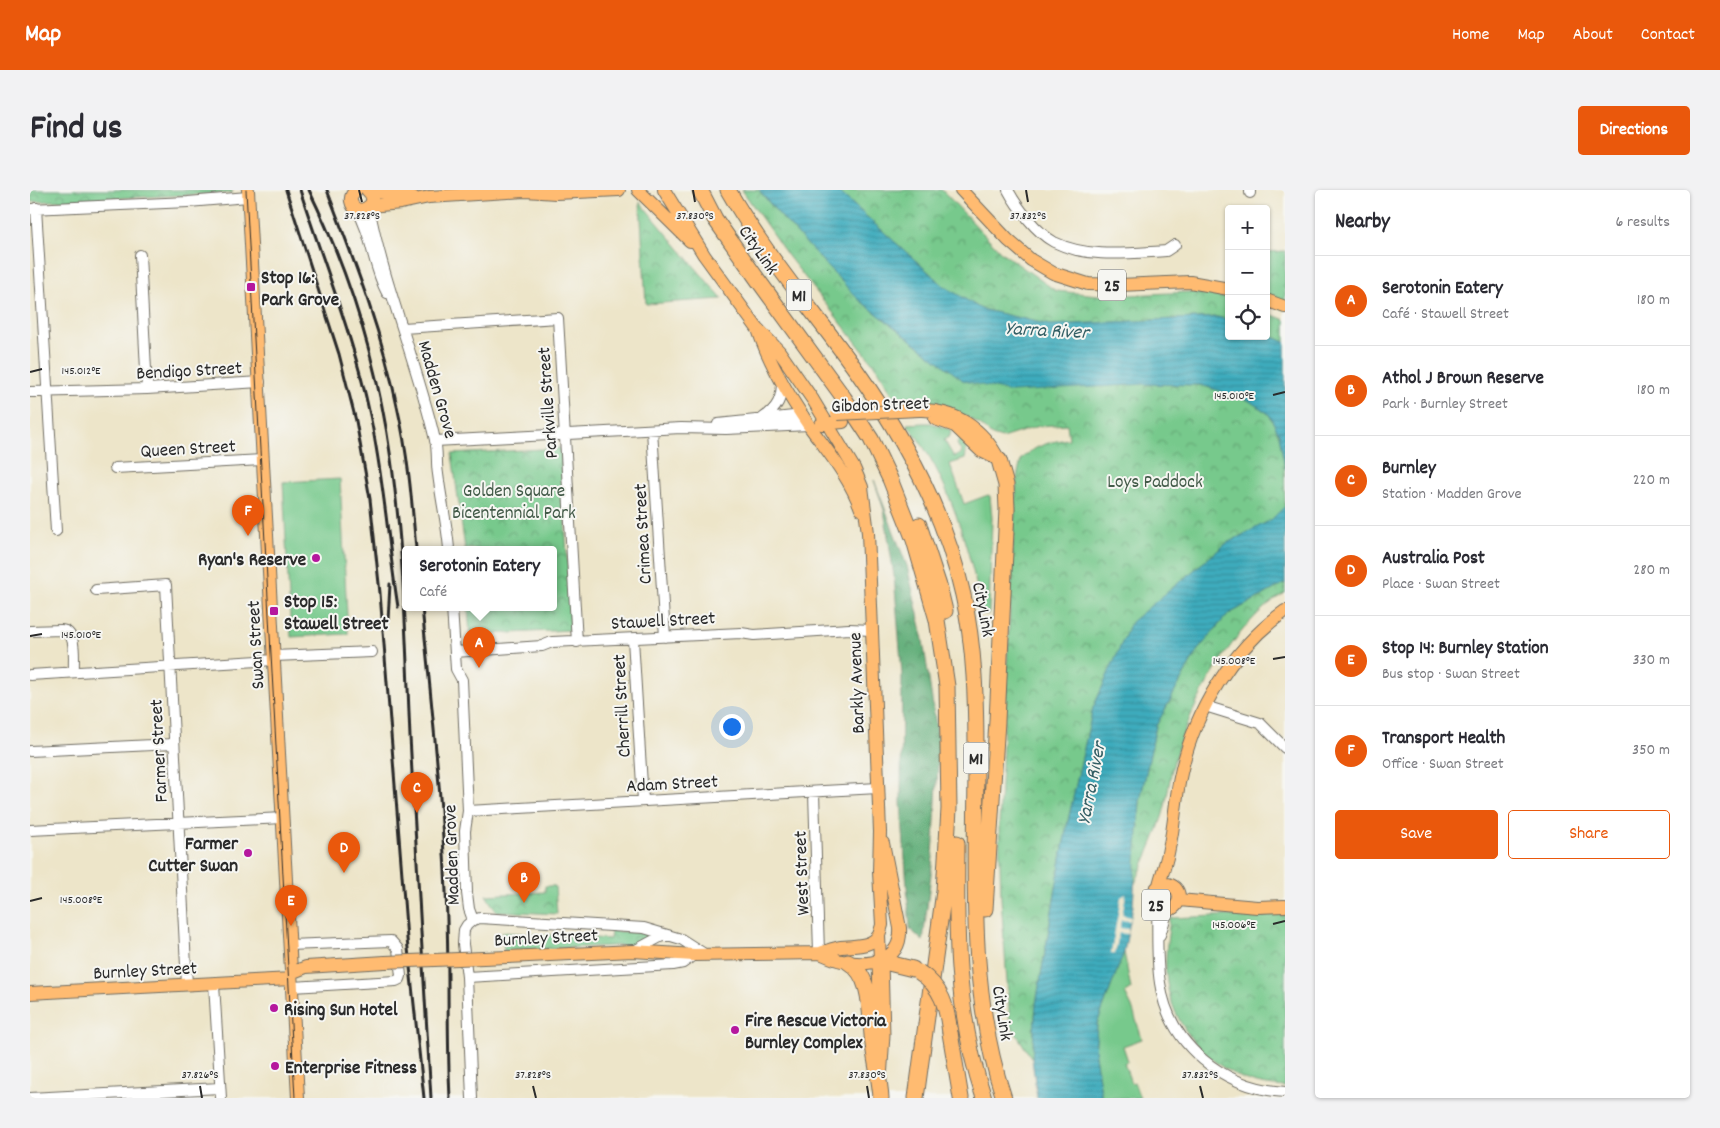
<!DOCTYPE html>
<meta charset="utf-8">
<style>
:root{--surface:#fff;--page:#f2f2f3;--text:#2b2b33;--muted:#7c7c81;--line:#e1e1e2;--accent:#ea580c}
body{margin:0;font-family:Dekko,sans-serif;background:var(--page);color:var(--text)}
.controls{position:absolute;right:15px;top:15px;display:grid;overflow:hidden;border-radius:5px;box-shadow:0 1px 4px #0004}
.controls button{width:45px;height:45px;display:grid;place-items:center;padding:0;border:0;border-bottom:1px solid var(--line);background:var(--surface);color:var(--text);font:25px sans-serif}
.you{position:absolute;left:701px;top:536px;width:18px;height:18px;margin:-12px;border:4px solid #fff;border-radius:50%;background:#1a73e8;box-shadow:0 0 0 8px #1a73e833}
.badge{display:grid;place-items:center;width:32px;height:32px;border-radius:50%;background:var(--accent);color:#fff;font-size:16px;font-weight:700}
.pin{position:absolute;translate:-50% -41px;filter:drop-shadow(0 1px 2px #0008)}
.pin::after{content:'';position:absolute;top:26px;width:18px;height:15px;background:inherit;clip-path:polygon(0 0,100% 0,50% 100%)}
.popup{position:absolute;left:372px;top:356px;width:155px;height:65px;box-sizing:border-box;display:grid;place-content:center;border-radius:5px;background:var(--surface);filter:drop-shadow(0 1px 4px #0005);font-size:16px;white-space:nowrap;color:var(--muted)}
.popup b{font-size:19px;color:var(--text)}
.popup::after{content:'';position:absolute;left:50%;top:100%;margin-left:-10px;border:10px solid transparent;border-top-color:var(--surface)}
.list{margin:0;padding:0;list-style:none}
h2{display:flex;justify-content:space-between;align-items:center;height:65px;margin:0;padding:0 20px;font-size:21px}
h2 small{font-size:16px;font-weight:400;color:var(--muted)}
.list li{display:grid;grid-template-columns:32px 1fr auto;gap:15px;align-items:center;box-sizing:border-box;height:90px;padding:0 20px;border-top:1px solid var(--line)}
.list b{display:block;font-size:19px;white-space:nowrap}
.list p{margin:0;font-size:16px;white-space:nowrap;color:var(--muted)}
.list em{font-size:16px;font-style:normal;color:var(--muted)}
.actions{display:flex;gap:10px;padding:15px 20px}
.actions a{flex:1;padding:11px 0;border:1px solid var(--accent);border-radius:5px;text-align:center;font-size:18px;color:var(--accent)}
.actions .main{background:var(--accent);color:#fff}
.icon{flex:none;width:28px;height:28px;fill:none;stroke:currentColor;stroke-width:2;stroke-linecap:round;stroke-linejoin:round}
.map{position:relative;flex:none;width:1255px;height:908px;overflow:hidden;border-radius:5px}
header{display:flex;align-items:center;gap:30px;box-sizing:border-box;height:70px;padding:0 25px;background:var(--accent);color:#fff}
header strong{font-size:24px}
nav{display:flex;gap:28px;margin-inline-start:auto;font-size:18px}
.intro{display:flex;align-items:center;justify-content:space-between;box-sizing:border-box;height:120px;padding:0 30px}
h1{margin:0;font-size:35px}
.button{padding:12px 22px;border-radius:5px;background:var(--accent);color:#fff;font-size:18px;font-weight:700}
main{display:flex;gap:30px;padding:0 30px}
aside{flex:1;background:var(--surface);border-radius:5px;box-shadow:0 1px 4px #0004}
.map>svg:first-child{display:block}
</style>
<header>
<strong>Map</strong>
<nav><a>Home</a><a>Map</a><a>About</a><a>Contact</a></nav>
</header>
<div class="intro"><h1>Find us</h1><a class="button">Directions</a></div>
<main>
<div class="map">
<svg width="1255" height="908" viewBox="0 0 1255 908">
<defs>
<pattern id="forest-crowns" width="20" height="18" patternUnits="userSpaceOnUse" patternTransform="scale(1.25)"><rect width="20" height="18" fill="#61ad78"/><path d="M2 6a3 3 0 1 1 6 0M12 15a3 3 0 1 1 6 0" fill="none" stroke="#508d63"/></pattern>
<pattern id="park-crowns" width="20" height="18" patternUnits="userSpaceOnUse" patternTransform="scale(1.25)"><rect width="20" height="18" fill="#77c98c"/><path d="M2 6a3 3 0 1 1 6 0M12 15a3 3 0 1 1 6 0" fill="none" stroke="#62a373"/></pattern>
<pattern id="garden-furrows" width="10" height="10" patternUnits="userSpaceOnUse" patternTransform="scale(1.25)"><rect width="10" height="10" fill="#77c98c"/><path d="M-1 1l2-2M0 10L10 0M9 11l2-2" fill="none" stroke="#62a373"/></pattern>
<pattern id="water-rules" width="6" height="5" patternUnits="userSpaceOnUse" patternTransform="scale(1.25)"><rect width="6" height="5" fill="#3eacbd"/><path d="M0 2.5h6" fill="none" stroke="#348c9a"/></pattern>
</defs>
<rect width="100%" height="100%" fill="#f6f6f2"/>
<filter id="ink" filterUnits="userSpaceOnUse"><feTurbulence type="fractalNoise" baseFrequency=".02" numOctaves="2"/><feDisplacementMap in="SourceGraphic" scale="10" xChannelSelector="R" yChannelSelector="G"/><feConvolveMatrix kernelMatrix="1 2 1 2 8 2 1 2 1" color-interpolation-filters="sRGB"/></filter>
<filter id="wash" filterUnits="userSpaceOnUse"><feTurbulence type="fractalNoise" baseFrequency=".0096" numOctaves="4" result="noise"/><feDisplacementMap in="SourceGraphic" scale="20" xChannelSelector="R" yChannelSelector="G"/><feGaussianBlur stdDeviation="1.12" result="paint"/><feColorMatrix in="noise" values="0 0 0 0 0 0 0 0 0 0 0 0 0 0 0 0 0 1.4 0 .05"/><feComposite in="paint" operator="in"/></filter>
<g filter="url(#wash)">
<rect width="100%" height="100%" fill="#ede5c9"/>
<path fill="#77c98c" stroke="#517a5c" d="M893,233H901L921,240L920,246L914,250L924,267L932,263L927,254L930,249C937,256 937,260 935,269L920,274L934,314L958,305L960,306L962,328L959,424H953C939,360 920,286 877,234Z
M310,289L318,444L261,447L253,292Z
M1094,762L1101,799L1095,803L1102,817L1112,849L1093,856L1098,871L1094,873L1101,893L1104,892L1110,908H1072L1065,866L1067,834Z"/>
<path fill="url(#forest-crowns)" stroke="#466c52" d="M844,290L877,376L891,437L909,556L903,667L893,751L880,739L871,613L872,484L864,386L854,320Z"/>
<path fill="url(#park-crowns)" stroke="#517a5c" d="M0,0H202V3L0,12Z
M712,0H729L746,21L828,109L934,191L1171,195L1218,210L1239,224L1249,244L1254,270L1255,316L1241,330L1197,353L1102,432L1063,518L1036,640L1006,814L1002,869L980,834L971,709L969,635L984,337L987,287L991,269C1004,256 1021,251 1039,249L1037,234L1009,236L972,248L962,245L949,234L930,223L886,214H868L849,181L758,66Z
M807,0H912L971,62L1026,101L1079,106L1159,102L1180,104L1199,108V131L1188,127L1020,135L951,119L914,96Z
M610,12L692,109L616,114Z
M1255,61V120L1236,113V62Z
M1236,122L1255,130V152L1236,144Z
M531,258L541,440L440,445L438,417H523V359H435L422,264Z
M1255,393V403C1205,430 1159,518 1144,571C1139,589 1138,607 1133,624C1126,648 1113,675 1103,698L1110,611L1126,536L1167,461L1197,425Z
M515,696H525L527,724L466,721L456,705L515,702Z
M1255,723V897C1241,896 1227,894 1214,889C1171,870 1138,829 1136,782C1135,764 1138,746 1140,728Z
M581,741L616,743L625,746L608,754L602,755L474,761L472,742L580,749Z"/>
<path fill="url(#garden-furrows)" stroke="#517a5c" d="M1128 706a7 7 0 1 1 14 0a7 7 0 1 1-14 0Z"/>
<path fill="url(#water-rules)" stroke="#346c74" d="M729,0H807L914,96L951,119L1020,135L1188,127L1199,131V146H1236V144L1255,152V279L1249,244L1239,224L1218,210L1171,195L1115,194L981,202L934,191L828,109L746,21Z
M1255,316V393L1197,425L1167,461L1126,536L1110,611L1103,716L1094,762L1067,834L1065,866L1072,908H1007L1002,869L1006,814L1036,640L1063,518L1101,432L1197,353L1241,330Z"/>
<path fill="#ede5c9" d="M1096,704L1092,725L1101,727L1100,731L1091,730L1090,738L1098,739V744L1089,743L1085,763H1081L1091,707Z"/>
</g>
<g filter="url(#ink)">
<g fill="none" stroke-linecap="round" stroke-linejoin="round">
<g stroke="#6f6c62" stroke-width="12">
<path id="minor" d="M978,0C987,17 1007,43 1024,52C1058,69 1100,63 1136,61L1145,55
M1220,0V3
M339,17C354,96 387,172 405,250C408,262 406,273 408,284C411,309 417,334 419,359
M6,18L26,341
M326,18C343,46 342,75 357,103
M1,19L158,12L218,7
M110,65L117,199
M373,138L528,128L547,452
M0,202L117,199L230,192
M733,228C748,218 752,208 752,191
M688,234L773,225
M622,240L635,447
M405,251L651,238L696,239L779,235
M85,278L233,270
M66,400L136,395L157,795
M422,417L426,479L432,490L438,621L435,641L437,703L439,719L443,730
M0,441L31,440C48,441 43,469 44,482
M603,449L613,611
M425,462L512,456L522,452L711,443L724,445L819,439L842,440
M244,466L342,462
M0,485L244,470
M1175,516L1230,533L1255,558
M0,561L143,554
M784,603L789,762
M438,621L848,598
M0,640L253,628
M1127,717C1128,742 1126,768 1130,793C1139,856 1194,898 1255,902
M1130,745L1138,720
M259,755L361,751L368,759L371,786L370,789L366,791L262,797
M604,761L630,747L638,745
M437,787L643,775L653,773L664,765
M184,794L191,908
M0,908L190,898
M442,908L437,787L433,754L434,740L437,735L443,730L450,728L614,738L651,749L676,765"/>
</g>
<g stroke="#6f6c62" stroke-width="14">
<path id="major" d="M218,0L268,908
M326,0C323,3 320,6 321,11C324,29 354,15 337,0
M608,0L660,51
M634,0L674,65L727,138L749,161L783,210L824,278L832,297L838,343L842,440L850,642L849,682L852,735L849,745L850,771
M931,0L978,50L1001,70L1023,83L1058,94L1089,95L1160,92L1199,99
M338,1L383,7
M340,16L371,13L399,7L495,1L526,3L589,0
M1236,110L1255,117
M729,142C740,175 760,208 780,237C799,263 820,288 831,319
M889,220C924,219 953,238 969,270
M905,229L925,236L951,261L969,270
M791,234L813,232
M1123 707a13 13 0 1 1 26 0a13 13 0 1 1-26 0Z
M1129,695C1132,683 1137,671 1139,658C1145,634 1145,608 1151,583C1165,520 1202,459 1255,421
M1149,710L1227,717L1255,716
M790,763C797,766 805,770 812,771C839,777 872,772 870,738L853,653
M478,767L603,761L664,765L790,763C797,761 804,758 811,757C825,755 840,758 849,745
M261,783L276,777L355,772
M0,803L261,789"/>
</g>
<g stroke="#6f6c62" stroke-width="17">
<path id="highway" d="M670,0L685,29L728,90L814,208L841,249L860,289L884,350L907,430L917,496L919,619L914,701L886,908
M698,0C735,65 783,120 826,180C875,249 915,323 933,405C945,458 946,513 946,567C946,680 937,799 974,908
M889,335L909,396L915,421
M927,653C926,743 925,821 954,908
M955,719L967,531L977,319L976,295L969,270
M818,772C844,787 839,828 843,854C845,872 850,890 851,908
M920,843L931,908
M849,889L852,845L850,771L883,779"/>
</g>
<use href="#minor" stroke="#fff" stroke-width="10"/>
<use href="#major" stroke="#ffbb71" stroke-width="12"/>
<use href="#highway" stroke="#ffbb71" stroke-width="15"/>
<path stroke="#2b2b2b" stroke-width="1" d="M216,0L265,908"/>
<path stroke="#2b2b2b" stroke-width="3" d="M256,0L309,164L326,231L340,309L350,403L377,749L394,908
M270,0C294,75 324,148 340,225C354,289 358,353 368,417
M279,0C320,84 348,177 361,269C374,361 376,454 380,547C386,667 394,788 401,908
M297,0C324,71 352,142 367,216C378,263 382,312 386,359
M392,417C402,521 414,625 417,730C419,789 417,849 420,908
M358,431L360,394"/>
<g stroke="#6f6c62" stroke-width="14" stroke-linecap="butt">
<path id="major-bridge" d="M807,224L889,220
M355,772L478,767"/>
</g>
<g stroke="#6f6c62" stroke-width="17" stroke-linecap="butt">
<path id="highway-bridge" d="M889,782C912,797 917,817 920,843"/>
</g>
<use href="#major-bridge" stroke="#ffbb71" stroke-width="12"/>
<use href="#highway-bridge" stroke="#ffbb71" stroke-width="15"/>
</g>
</g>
<path fill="none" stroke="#2b2b2b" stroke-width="2" d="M329,0L332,12M663,0L665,12M996,0L998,12M0,182L12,179M1243,205L1255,202M0,446L12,444M1243,469L1255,467M0,711L12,708M1243,734L1255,731M170,896L172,908M503,896L506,908M837,896L839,908M1170,896L1173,908"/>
<g fill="#b5179e" stroke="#f6f6f2" stroke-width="2">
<rect x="216" y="92" width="10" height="10" rx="2.5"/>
<circle cx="286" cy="368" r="5"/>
<rect x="239" y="416" width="10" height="10" rx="2.5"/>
<circle cx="218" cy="663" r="5"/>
<circle cx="244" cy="818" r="5"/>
<circle cx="705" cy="840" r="5"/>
<circle cx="245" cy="876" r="5"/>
</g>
<g text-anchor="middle" stroke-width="4" stroke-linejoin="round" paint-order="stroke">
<g fill="#f6f6f2" stroke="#686867" stroke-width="1">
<rect x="1068" y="79.5" width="28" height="31" rx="4"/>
<rect x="756.5" y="89.5" width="25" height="31" rx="4"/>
<rect x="933.5" y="552.5" width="25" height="31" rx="4"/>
<rect x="1112" y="699.5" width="28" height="31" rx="4"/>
</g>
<g font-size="18" font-weight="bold" fill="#2b2b2b">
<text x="1082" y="101">25</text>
<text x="769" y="111">M1</text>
<text x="946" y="574">M1</text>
<text x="1126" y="721">25</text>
</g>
<g font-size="19" fill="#2b2b2b" stroke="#f6f6f2">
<text transform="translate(730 59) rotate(55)" y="7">CityLink</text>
<text transform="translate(159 179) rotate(-3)" y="7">Bendigo Street</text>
<text transform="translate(409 199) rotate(74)" y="7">Madden Grove</text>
<text transform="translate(516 213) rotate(-94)" y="7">Parkville Street</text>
<text transform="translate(850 213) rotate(-2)" y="7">Gibdon Street</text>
<text transform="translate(158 257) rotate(-3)" y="7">Queen Street</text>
<text transform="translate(611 344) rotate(-93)" y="7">Crimea Street</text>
<text transform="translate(955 419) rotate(79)" y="7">CityLink</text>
<text transform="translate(633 429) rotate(-3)" y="7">Stawell Street</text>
<text transform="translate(224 455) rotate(-93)" y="7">Swan Street</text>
<text transform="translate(825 493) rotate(-92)" y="7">Barkly Avenue</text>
<text transform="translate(590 516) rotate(-93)" y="7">Cherrill Street</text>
<text transform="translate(127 561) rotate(-93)" y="7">Farmer Street</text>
<text transform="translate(642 592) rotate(-3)" y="7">Adam Street</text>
<text transform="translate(420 665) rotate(-92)" y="7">Madden Grove</text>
<text transform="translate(770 683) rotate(-92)" y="7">West Street</text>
<text transform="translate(516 746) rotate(-3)" y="7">Burnley Street</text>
<text transform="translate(115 779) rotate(-3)" y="7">Burnley Street</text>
<text transform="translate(974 823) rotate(81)" y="7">CityLink</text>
</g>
<g font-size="19" font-weight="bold" fill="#2b2b2b" stroke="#f6f6f2" text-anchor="start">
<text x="231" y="93">Stop 16:<tspan x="231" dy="22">Park Grove</tspan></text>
<text x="276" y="375" text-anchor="end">Ryan's Reserve</text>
<text x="254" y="417">Stop 15:<tspan x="254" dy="22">Stawell Street</tspan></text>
<text x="208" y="659" text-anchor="end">Farmer<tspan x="208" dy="22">Cutter Swan</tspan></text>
<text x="254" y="825">Rising Sun Hotel</text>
<text x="715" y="836">Fire Rescue Victoria<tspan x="715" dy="22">Burnley Complex</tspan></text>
<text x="255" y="883">Enterprise Fitness</text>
</g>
<g font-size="19" fill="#425a48" stroke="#f6f6f2">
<text x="1125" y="297">Loys Paddock</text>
<text x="484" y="306">Golden Square<tspan x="484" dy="22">Bicentennial Park</tspan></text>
</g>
<g font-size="20" font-style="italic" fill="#335f65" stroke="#f6f6f2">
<text transform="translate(1017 139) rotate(3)" y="7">Yarra River</text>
<text transform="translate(1060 593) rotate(-79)" y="7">Yarra River</text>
</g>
</g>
<g font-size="12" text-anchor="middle" fill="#2b2b2b" stroke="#f6f6f2" stroke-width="4" stroke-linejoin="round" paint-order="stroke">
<text x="332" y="29">37.828°S</text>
<text x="665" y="29">37.830°S</text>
<text x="998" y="29">37.832°S</text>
<text x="51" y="184">145.012°E</text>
<text x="1204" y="209">145.010°E</text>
<text x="51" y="448">145.010°E</text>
<text x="1204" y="474">145.008°E</text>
<text x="51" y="713">145.008°E</text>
<text x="1204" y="738">145.006°E</text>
<text x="170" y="888">37.826°S</text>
<text x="503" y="888">37.828°S</text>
<text x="837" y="888">37.830°S</text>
<text x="1170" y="888">37.832°S</text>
</g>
</svg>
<div class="controls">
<button>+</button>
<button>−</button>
<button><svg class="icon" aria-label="locate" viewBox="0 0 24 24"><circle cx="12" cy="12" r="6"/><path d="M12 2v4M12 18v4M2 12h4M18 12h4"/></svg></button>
</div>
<div class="you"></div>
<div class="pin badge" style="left:449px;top:478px">A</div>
<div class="popup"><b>Serotonin Eatery</b>Café</div>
<div class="pin badge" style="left:494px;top:713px">B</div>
<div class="pin badge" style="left:387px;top:623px">C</div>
<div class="pin badge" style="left:314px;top:683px">D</div>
<div class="pin badge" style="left:261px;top:736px">E</div>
<div class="pin badge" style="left:218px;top:346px">F</div>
</div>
<aside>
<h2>Nearby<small>6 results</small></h2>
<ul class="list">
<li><span class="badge">A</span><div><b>Serotonin Eatery</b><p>Café · Stawell Street</p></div><em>180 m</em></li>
<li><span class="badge">B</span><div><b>Athol J Brown Reserve</b><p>Park · Burnley Street</p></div><em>180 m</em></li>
<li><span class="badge">C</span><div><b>Burnley</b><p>Station · Madden Grove</p></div><em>220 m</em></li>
<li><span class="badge">D</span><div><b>Australia Post</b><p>Place · Swan Street</p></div><em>280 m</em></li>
<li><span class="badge">E</span><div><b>Stop 14: Burnley Station</b><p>Bus stop · Swan Street</p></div><em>330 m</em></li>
<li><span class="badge">F</span><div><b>Transport Health</b><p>Office · Swan Street</p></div><em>350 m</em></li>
</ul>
<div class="actions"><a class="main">Save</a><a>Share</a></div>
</aside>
</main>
